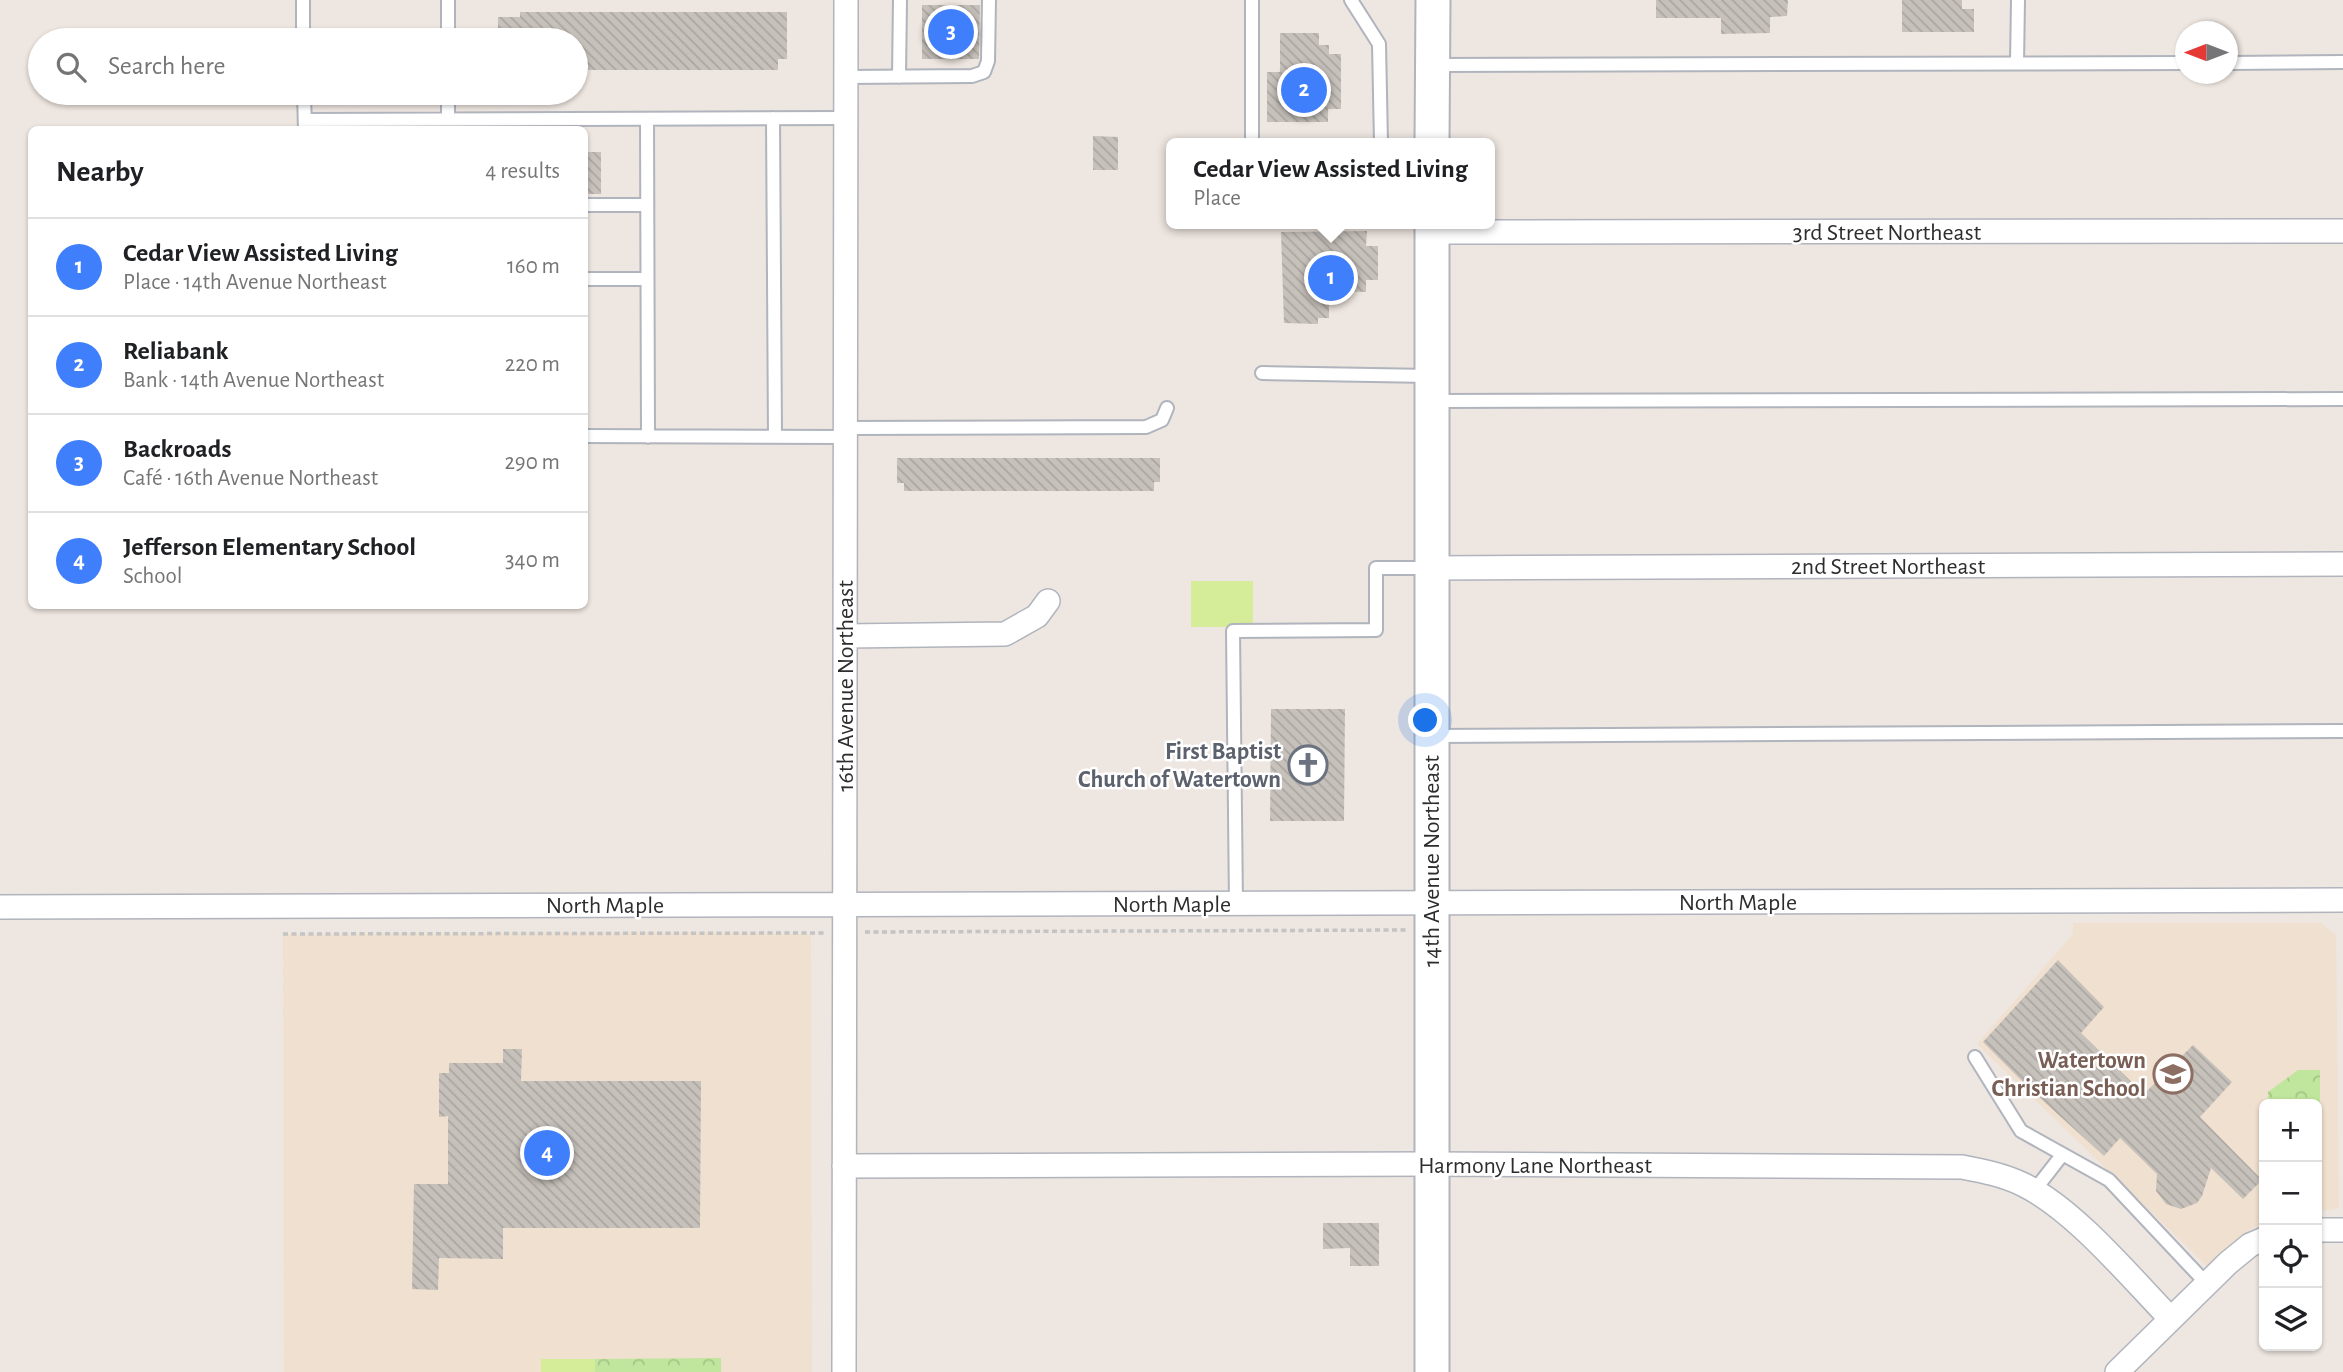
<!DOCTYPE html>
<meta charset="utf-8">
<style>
:root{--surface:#fff;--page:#f2f2f2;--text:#202124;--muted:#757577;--line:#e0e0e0;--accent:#3f7ffc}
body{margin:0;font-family:"Alegreya Sans",sans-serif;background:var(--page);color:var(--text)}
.controls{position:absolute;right:21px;bottom:21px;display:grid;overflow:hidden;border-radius:10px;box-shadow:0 2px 5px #0004}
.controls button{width:63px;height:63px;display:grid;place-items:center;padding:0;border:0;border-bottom:2px solid var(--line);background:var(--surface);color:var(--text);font:35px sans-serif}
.compass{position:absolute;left:2175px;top:21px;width:63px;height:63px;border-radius:50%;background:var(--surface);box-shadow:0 2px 5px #0004;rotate:270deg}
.you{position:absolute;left:1426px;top:721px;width:24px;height:24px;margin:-18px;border:5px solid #fff;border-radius:50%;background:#1a73e8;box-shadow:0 0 0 10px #1a73e833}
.badge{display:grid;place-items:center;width:46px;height:46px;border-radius:50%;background:var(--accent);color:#fff;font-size:23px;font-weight:700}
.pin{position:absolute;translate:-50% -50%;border:4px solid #fff;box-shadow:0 2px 7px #0006}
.popup{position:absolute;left:1166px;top:138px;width:329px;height:91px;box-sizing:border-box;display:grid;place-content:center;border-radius:10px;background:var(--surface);filter:drop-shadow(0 2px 5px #0005);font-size:23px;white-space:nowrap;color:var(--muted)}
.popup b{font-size:26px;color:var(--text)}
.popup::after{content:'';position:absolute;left:50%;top:100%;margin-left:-14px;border:14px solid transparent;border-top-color:var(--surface)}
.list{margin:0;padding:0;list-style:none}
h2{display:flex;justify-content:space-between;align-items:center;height:91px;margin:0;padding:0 28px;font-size:30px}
h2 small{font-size:23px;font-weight:400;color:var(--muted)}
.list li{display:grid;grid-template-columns:46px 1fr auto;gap:21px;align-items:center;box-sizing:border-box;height:98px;padding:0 28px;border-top:2px solid var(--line)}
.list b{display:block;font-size:26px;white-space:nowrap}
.list p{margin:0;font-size:23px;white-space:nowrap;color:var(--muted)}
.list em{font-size:23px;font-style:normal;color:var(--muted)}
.icon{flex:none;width:38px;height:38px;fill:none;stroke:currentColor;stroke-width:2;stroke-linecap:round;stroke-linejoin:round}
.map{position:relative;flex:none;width:2343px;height:1372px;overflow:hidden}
.search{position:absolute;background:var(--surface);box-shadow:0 2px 5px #0004;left:28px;top:28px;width:560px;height:77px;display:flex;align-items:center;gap:18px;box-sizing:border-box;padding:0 24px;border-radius:38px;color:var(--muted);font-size:26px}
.panel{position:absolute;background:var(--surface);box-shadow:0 2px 5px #0004;left:28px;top:126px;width:560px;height:483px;border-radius:10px}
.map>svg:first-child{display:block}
</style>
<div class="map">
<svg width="2343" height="1372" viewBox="0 0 2343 1372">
<defs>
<pattern id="park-crowns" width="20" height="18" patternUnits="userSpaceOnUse" patternTransform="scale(1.75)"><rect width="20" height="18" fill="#c0e59c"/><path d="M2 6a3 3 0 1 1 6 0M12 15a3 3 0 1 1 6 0" fill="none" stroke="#a5c587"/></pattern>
<pattern id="building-back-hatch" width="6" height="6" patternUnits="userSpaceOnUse" patternTransform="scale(1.75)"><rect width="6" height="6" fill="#c7c1bb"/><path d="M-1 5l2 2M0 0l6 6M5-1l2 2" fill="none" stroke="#aba6a1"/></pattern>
</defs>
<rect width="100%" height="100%" fill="#eee6e0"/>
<path fill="#f0e0cf" d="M2073,923H2321L2336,935L2339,1208L2317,1212V1104H2264V1224L2250,1229L2209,1268L1977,1044L2073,934Z
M721,932L811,934L812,1372H284L283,934Z"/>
<path fill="url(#park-crowns)" d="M2298,1070H2320V1125H2317V1104H2268V1092Z
M721,1358V1372H595V1359Z"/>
<path fill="#d5ec98" d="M1191,581H1253V627H1191Z
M541,1359H595V1372H541Z"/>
<path fill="url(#building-back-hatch)" d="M1656,0H1788L1787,16L1770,17V33L1721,34V18H1656Z
M1902,0H1962V9H1974V32H1902Z
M922,5H980L979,59H922Z
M520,12H787V59H778V70H576V40H498V17H520Z
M1280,33H1319V45H1329V54H1341V109H1328V122H1267V72H1280Z
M1093,136L1118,137V170H1093Z
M584,152H601V194H584Z
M1367,231L1366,246H1378V280H1366V292L1329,291V318H1318V324L1284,323L1281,232Z
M897,458H1160V482H1154V491H904V483H897Z
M1271,709H1345L1344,821H1270Z
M2058,960L2104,1007L2081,1033L2144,1094L2193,1045L2232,1082L2200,1117L2262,1180L2243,1199L2211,1168L2202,1196L2197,1203L2181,1209L2166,1204L2156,1191L2157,1174L2120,1138L2104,1156L2029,1088L1983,1042Z
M503,1049H522L521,1081H701L700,1228H503V1259L439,1258L438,1290L412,1289L414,1184H448V1116L439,1117V1073H449V1063H503Z
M1323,1223H1379V1266H1350V1248L1323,1249Z"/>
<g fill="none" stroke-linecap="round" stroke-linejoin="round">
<g stroke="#b0b4bd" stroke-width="16">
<path id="service" d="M303,0V40
M448,0V40
M1252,0V143
M1351,0L1379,44L1381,143
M2017,63L2018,0
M2228,63L2343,62
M1433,65L2186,63
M846,77L972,76L984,72L988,61L989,0
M899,77L900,0
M304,93L305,130
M448,93V119
M773,118L775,437
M647,119L648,437
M305,120L846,118
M584,205H647
M584,279H647
M1262,373L1430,376
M1433,401L2343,399
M846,428L1146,427L1162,420L1167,408
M584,436L846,437
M1433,736L2343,731
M1236,904L1233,631L1376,630V568H1430
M1975,1057L2021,1131L2109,1180L2206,1283
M2034,1191L2062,1155"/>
</g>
<g stroke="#b0b4bd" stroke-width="26">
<path id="minor" d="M1432,232L2343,231
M1433,568L2343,564
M846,636L1005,634L1037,616L1048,601
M0,907L2343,900
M844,1166L1431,1164L1962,1167C1983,1171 2004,1175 2024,1185C2075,1210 2130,1277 2171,1319
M2317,1230H2343
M844,1372L846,0
M2117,1372L2228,1263L2250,1245L2264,1239"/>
</g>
<g stroke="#b0b4bd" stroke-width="37">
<path id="secondary" d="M1432,143L1433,0
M1432,1372V224"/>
</g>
<path stroke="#c4c4c4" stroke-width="3.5" stroke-dasharray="5 3.5" stroke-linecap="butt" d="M865,932L1406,930
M283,934L826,933"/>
<use href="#service" stroke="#fff" stroke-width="12"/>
<use href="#minor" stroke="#fff" stroke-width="23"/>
<use href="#secondary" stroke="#fff" stroke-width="33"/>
</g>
<defs>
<g id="church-ring" transform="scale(2.0125)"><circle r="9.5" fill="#fff" stroke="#6b7280" stroke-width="1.5"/><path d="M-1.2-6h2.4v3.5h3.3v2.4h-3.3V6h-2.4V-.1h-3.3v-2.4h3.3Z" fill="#6b7280"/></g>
<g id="school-ring" transform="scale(2.0125)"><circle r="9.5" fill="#fff" stroke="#8d6e63" stroke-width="1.5"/><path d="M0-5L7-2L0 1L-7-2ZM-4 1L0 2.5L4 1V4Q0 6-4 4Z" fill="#8d6e63"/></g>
</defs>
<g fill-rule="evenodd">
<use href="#church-ring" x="1308" y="765"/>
<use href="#school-ring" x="2173" y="1074"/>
</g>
<g text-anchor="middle" stroke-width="5" stroke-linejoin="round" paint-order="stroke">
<g font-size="24" fill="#2d2d2d" stroke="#fff">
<text x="1887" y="240">3rd Street Northeast</text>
<text x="1888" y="574">2nd Street Northeast</text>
<text transform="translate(845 686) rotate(-90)" y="8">16th Avenue Northeast</text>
<text transform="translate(1431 861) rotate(-90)" y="8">14th Avenue Northeast</text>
<text x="1738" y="910">North Maple</text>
<text x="1172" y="912">North Maple</text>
<text x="605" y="913">North Maple</text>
<text x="1535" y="1173">Harmony Lane Northeast</text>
</g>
<g font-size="24" font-weight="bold" fill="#5b616d" stroke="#fff" text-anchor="end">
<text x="1281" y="759">First Baptist<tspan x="1281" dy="28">Church of Watertown</tspan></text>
</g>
<g font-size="24" font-weight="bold" fill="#785e54" stroke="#fff" text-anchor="end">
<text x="2146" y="1068">Watertown<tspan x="2146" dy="28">Christian School</tspan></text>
</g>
</g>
</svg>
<div class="controls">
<button>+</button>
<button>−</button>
<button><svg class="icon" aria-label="locate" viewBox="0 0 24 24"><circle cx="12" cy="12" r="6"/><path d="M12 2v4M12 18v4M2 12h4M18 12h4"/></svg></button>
<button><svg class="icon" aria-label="layers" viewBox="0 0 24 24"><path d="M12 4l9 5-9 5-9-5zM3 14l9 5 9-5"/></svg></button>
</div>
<svg class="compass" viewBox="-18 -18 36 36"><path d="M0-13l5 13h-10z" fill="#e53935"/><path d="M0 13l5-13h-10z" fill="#757577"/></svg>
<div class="you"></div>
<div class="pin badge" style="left:1331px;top:278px">1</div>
<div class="popup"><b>Cedar View Assisted Living</b>Place</div>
<div class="pin badge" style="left:1304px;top:90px">2</div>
<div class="pin badge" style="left:951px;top:32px">3</div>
<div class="pin badge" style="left:547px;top:1153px">4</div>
<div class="search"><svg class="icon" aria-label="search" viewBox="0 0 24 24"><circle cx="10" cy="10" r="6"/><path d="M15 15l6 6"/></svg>Search here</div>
<section class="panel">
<h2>Nearby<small>4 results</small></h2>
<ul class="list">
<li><span class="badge">1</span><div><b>Cedar View Assisted Living</b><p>Place · 14th Avenue Northeast</p></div><em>160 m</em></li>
<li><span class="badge">2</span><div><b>Reliabank</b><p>Bank · 14th Avenue Northeast</p></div><em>220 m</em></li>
<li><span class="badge">3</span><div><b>Backroads</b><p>Café · 16th Avenue Northeast</p></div><em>290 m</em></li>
<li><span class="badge">4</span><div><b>Jefferson Elementary School</b><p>School</p></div><em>340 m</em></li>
</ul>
</section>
</div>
